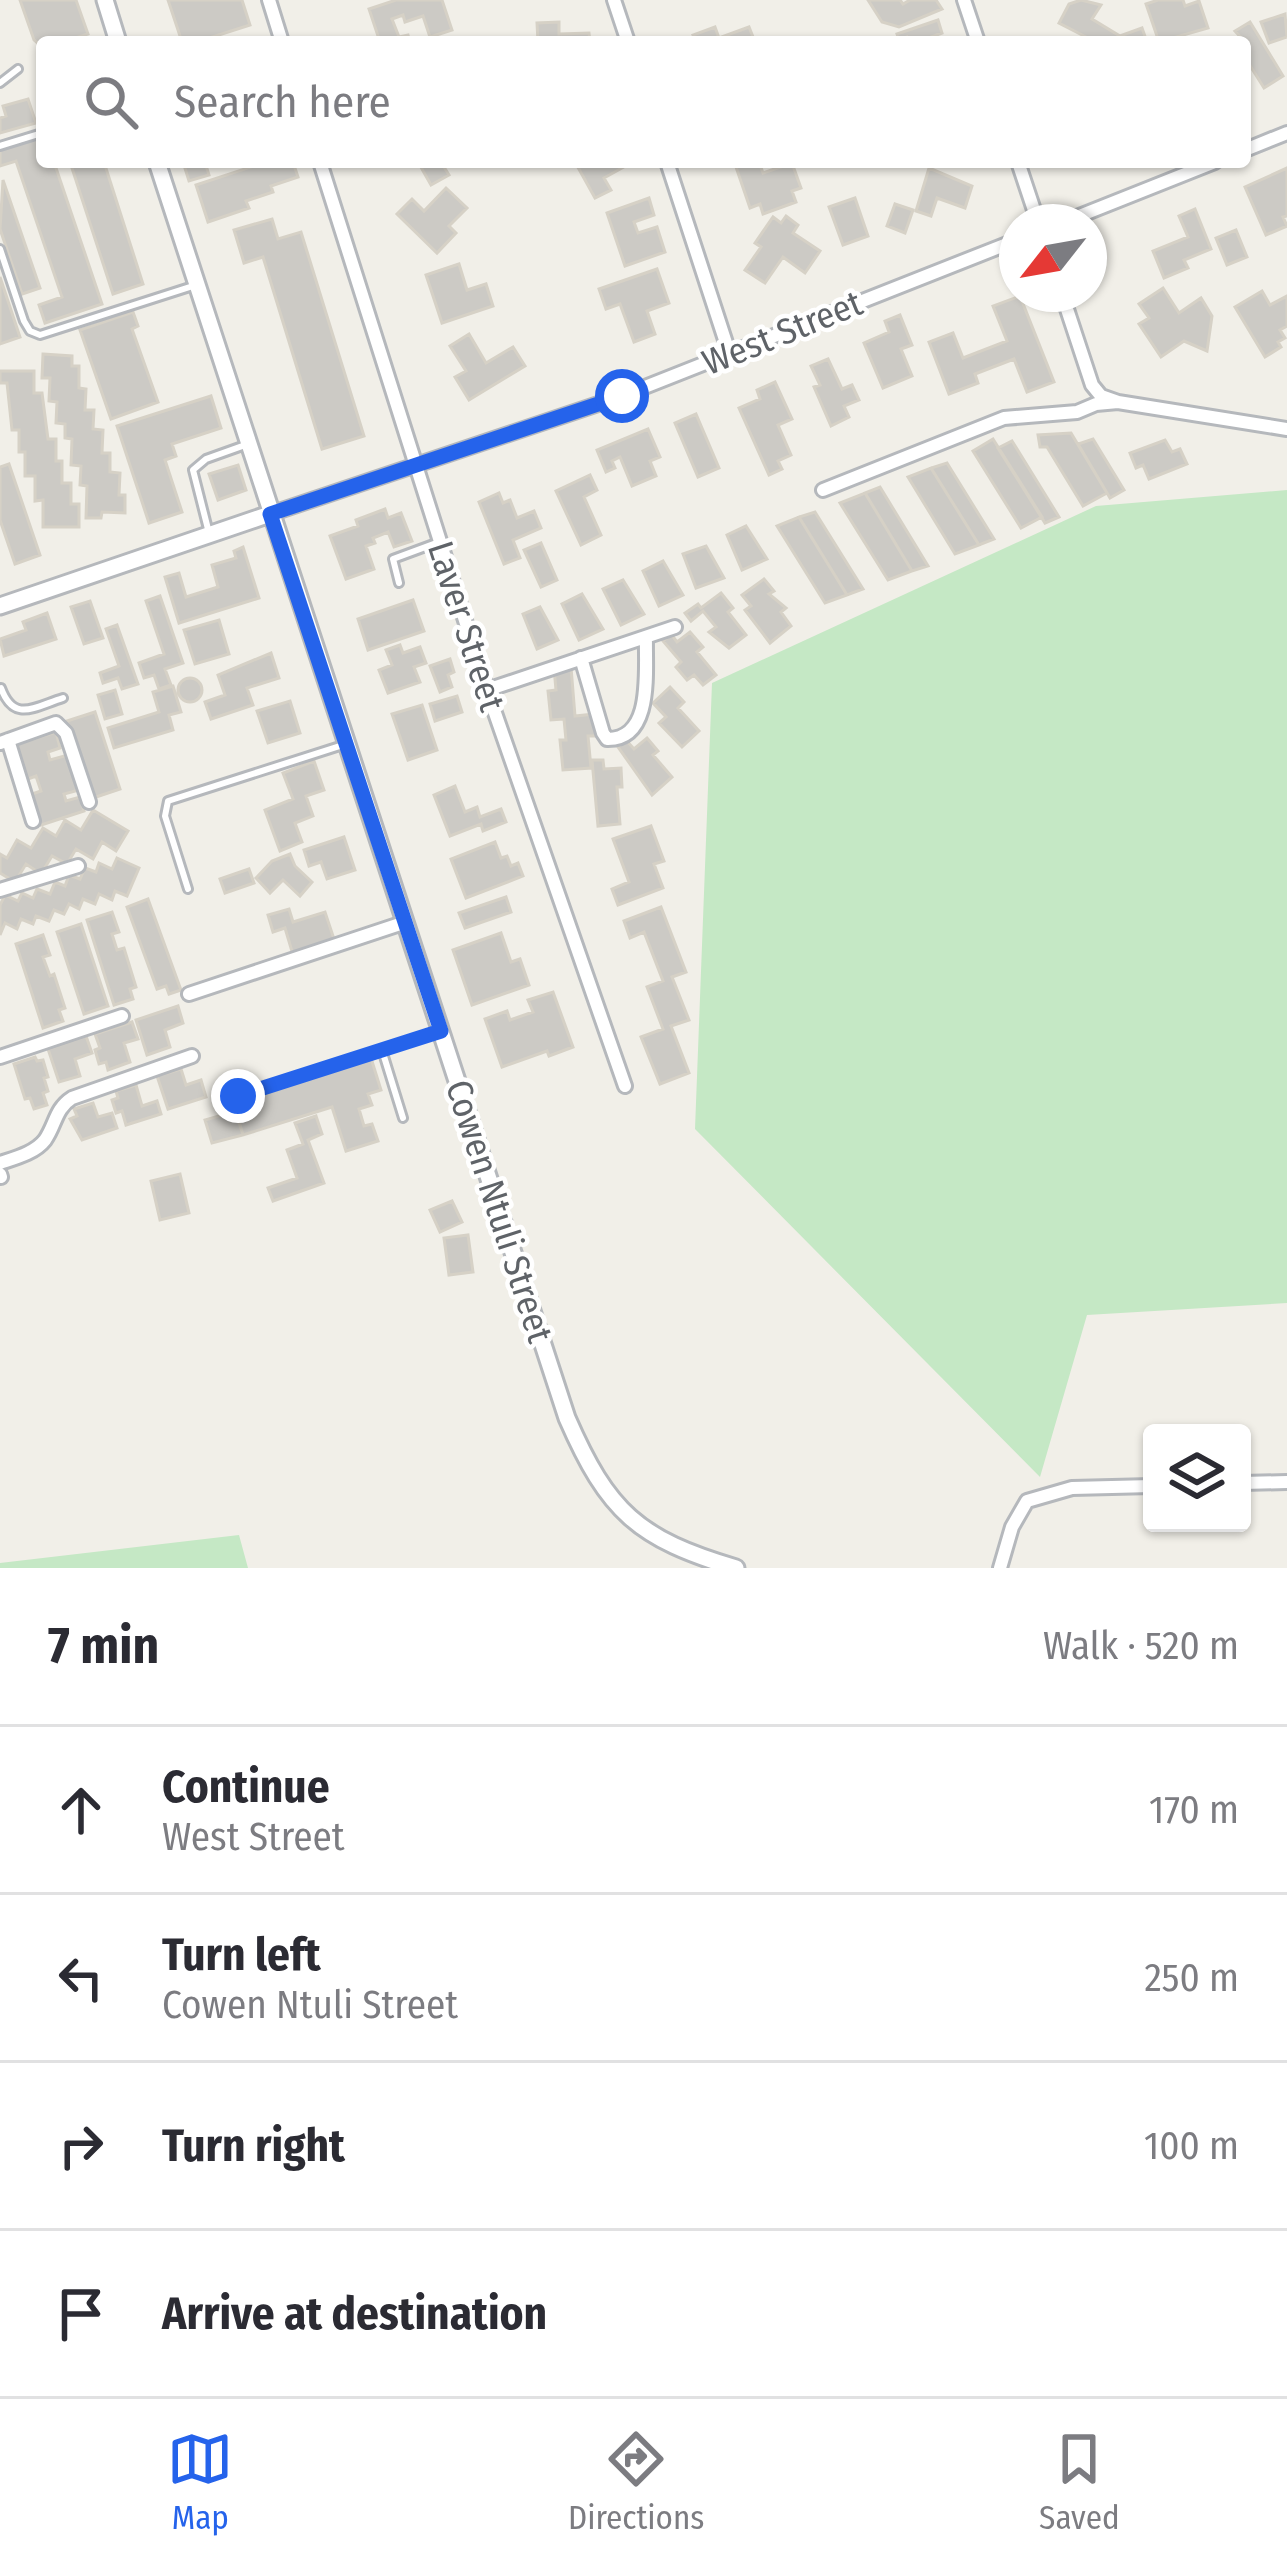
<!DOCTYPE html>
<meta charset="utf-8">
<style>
:root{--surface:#fff;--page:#f2f2f3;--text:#2b2b33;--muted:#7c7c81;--line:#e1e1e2;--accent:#2563eb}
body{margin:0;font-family:"Fira Sans Condensed",sans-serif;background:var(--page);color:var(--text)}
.controls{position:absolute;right:36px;bottom:36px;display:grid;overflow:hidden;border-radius:12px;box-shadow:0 3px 9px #0004}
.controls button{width:108px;height:108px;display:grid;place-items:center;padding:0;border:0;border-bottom:3px solid var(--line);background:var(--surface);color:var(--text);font:60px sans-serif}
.compass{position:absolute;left:999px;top:204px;width:108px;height:108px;border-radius:50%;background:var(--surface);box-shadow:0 3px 9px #0004;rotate:239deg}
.stop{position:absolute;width:36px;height:36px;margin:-27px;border:9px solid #2563eb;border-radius:50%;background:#fff}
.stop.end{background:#2563eb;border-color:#fff;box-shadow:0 3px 12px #0008}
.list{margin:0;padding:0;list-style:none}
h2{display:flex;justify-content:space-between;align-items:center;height:156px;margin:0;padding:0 48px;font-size:51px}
h2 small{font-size:39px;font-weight:400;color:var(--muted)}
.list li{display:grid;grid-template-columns:78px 1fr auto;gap:36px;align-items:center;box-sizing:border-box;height:168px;padding:0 48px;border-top:3px solid var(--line)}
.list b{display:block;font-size:45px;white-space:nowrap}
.list p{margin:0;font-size:39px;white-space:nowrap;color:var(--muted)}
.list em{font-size:39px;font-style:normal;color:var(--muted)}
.icon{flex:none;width:66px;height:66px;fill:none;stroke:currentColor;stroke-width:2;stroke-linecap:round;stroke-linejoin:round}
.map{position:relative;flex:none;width:1287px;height:1568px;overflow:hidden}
.search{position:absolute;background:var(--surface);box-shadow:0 3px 9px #0004;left:36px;right:36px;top:36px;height:132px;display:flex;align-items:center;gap:30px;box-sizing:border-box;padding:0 42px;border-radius:12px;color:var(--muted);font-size:45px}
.sheet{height:828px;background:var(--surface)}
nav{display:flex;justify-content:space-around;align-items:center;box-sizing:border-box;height:168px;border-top:3px solid var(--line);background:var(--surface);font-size:33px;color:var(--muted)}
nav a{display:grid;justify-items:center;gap:6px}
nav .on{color:var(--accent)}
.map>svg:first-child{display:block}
</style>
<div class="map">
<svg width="1287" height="1568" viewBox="0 0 1287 1568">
<rect width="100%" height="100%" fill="#f1efe8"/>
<path fill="#c5e8c5" d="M1287,490V1303L1087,1315L1040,1477L695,1129L712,683L1096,506Z
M239,1535L248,1568H0V1563Z"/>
<path fill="#cccac5" stroke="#d6d1c6" stroke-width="3" d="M20,0H76L88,34L63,42H42V47L34,40Z
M168,0H242L250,25L197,42H182Z
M396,0H442L452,30L430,37L423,16L405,22L403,15L392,19L399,37L408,35L410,42H380L369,9Z
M868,0H900L903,4L910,0H936L942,9L899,27L882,22Z
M1081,0L1101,5L1092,19L1120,36L1142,28L1147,42H1083L1086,37L1059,23L1069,4Z
M1158,0H1183L1185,6L1199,1L1208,28L1159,42L1146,4Z
M1285,14L1287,37L1269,43L1261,22Z
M938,20L942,33L918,42H909L907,37L899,40L897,34Z
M559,22V34L589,33L590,42H538L537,23Z
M1250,22L1283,76L1264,88L1249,64L1245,67V42L1235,31Z
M715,27L719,38L749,27L755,42H696L693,35Z
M28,99L36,123L0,133V118L6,116L3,106Z
M42,136V162H54L102,304L45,323L39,305L62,297L16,161L0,166V150Z
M70,162H104L143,284L113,294Z
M183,162H205L209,175L189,181Z
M266,162H293L298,177L271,186L273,192L246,201L249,208L208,222L196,185Z
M418,162H451L444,167L449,175L431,185Z
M575,162H630L631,163L604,178L611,190L595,198Z
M740,162H759L763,173L792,163L801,188L792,191L796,202L763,214L760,204L750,208L735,164Z
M929,168L972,186L965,208L937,198L931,216L916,211Z
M1287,168V216L1283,217L1287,226L1266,235L1245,187Z
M3,180L40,288L22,294L0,229Z
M446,188L467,208L449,226L456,233L437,253L397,214L412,199L424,211Z
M649,198L654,215L634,222L638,233L657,227L665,252L625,266L607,213Z
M855,198L868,236L843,245L829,207Z
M895,204L913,210L905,233L887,226Z
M1195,209L1211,249L1184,260L1188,268L1164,278L1153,251L1188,237L1179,216Z
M786,216L798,225L793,233L820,251L805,273L783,257L765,283L745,270L761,247L755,243L773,217L781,223Z
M272,219L278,239L301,232L364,436L322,449L263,257L244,263L234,230Z
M1236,230L1247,257L1227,265L1216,238Z
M459,264L467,290L486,284L493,306L442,323L426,275Z
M657,269L669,303L647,311L655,334L634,342L620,304L606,309L599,289Z
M0,277L20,337L0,344Z
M1163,288L1179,313L1201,298L1212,316L1207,351L1184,341L1161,357L1139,324L1149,318L1139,304Z
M1262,291L1270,305L1287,296V326L1280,330L1285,338L1278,342L1281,347L1265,357L1235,307Z
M1020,296L1054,382L1027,392L1014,359L975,374L978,383L949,394L929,342L953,333L963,358L1007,341L993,306Z
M133,312L138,326L132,329L158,402L111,419L80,330Z
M900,315L912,345L901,349L912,376L883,388L864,343L889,332L885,321Z
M469,334L486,363L513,347L525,366L469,400L455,377L466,371L450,346Z
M43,354L72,356V366H79V388L86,389L85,410H94L93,429L103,430L102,453H110V472L120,473L119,495H125V513L102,512L101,518H86L87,486L80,485L81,466L71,465L72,439L65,438V424L56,423L57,402L49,401L50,378H42Z
M828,359L842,389L852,385L859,400L844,406L849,417L831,426L814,387L820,385L811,366Z
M0,371H34V393H42L48,439H56V461H62V483H71V504H79V527H43V500L35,501V476H25V452H19V430H12L7,383H0Z
M775,382L792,419L778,425L791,455L778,461L782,469L769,475L739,408L760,399L757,390Z
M211,396L221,428L172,444L176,456L165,460L182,512L149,523L117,426Z
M696,414L719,468L698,477L675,423Z
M648,429L660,457L650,461L656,476L632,486L620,457L612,461L615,468L606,472L597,450Z
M1071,433L1107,493L1083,506L1047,447H1040L1038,435Z
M993,439L1042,517L1021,528L973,451Z
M1093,439L1124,490L1110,498L1078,444Z
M1165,440L1172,452L1180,449L1187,464L1149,479L1143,465L1136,468L1130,453Z
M1012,441L1059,517L1045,523L998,448Z
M947,463L994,539L979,545L931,468Z
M9,464L40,555L15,564L0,520V467Z
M238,465L246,490L218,500L209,474Z
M931,468L979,545L955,554L908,477Z
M590,475L597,490L584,497L601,535L581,545L556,491Z
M880,487L928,566L912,571L865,493Z
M499,493L503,503L510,500L517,518L534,511L541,528L513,540L520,558L504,564L479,502Z
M865,493L912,571L888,580L840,503Z
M385,509L388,518L401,513L412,541L394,547L388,532L373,538L375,543L366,546L374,569L346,579L330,536L358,526L356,520Z
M815,512L863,589L847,595L799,517Z
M799,517L847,595L825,603L777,526Z
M746,526L767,559L742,570L727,535Z
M541,543L557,580L541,587L524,550Z
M706,546L724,578L696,588L683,554Z
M243,547L259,598L179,623L165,577L179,573L186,597L218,587L212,565L236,558L234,551Z
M663,561L683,595L659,606L643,571Z
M764,579L774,591L769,594L786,608L781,612L791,626L770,643L745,610L751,606L742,595Z
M623,580L644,614L621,625L603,589Z
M721,593L733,608L728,612L746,635L729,648L709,632L716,627L703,611L691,621L685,613L698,604L701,608Z
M582,594L603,629L579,640L562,604Z
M160,596L183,663L165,669L171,685L159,689L154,675L144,678L139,663L164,654L146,601Z
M413,600L424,631L368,650L358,619Z
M90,601L103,638L84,644L71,607Z
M540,607L558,640L537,649L523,614Z
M47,613L56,639L4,656L0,639L26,630L23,622Z
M219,620L229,654L195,664L184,630Z
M117,625L138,684L122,689L118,678L103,683L100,673L119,666L106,629Z
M690,632L703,647L697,652L716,675L703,685L694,675L687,680L676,667L681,662L663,641L671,634L677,642Z
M400,645L403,653L420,647L426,663L414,667L420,682L388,693L379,670L392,665L386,650Z
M271,653L279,678L247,688L253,705L211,719L205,702L225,695L218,675Z
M450,659L454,672L448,675L452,687L440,692L430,666Z
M571,667L575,716L595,714L597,736H588L591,768L563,770L560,740H566L564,719L551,720L548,691L556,690L554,668Z
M178 690a12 12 0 1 1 24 0a12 12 0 1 1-24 0Z
M173,686L181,712L169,715L173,730L114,748L108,728L159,712L153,692Z
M670,687L684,702L678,708L699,731L682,747L659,723L666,717L653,703Z
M115,690L122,714L105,719L98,695Z
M457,696L462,712L435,721L430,704Z
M290,701L300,733L268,743L257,711Z
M422,705L437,750L408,760L392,714Z
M95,712L120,789L93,798L67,721Z
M56,732L60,748L48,752L50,760L68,755L79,790L64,794L66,801L80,797L84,811L41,825L32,794L41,791L36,776L28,779L17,744Z
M647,738L658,751L653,755L672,777L652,795L618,747L626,740L634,749Z
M592,760H603L604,769L621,768L622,787H617L620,824L598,826Z
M314,761L324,790L306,796L313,816L295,823L302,842L280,851L265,810L293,799L283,773Z
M455,786L465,812L477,807L480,817L501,809L506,822L483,831L481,824L450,836L434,795Z
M93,810L128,831L116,851L102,842L93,859L76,849L67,864L52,856L41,874L26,864L15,882L0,873V854L7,858L17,840L31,848L43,828L56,836L65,820L81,830Z
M651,826L664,861L654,864L663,888L618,905L612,889L629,882L613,839Z
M344,837L355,870L327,879L321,862L309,866L304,850Z
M495,842L501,858L507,856L511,866L518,863L523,876L466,898L451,859Z
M290,854L295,866L312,882L300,896L283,880L270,893L256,878L272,861Z
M117,858L139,868L127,896L115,891L112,900L99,894L95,904L83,899L79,909L69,904L64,914L54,910L49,921L36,916L33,924L21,919L17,929L5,923L0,935V905L5,895L18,901L22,893L33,898L37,889L50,894L55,882L65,886L69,875L80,879L85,868L96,872L99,863L112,869Z
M249,869L254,883L225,893L220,879Z
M506,897L511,912L465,928L459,913Z
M148,899L181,990L169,994L166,986L157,989L127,907Z
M661,907L686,972L672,977L689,1020L671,1026L689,1073L660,1084L641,1037L663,1029L647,987L663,981L644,932L630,938L624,921Z
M289,909L293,922L325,912L336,945L294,958L285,928L273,932L268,915Z
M112,912L119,932L112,934L117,950L124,948L136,987L130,989L133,999L114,1005L87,920Z
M81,924L108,1006L84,1014L57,932Z
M501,933L511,962L520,959L529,985L472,1005L453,950Z
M43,935L50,955L43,957L50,976L54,974L65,1008L59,1010L63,1021L43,1028L16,944Z
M553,992L573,1047L549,1056L547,1051L502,1067L485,1019L507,1011L510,1020L533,1012L528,1000Z
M178,1006L183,1023L165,1030L170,1047L147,1055L136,1020Z
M132,1022L138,1039L124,1043L130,1062L108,1070L106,1062L99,1064L95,1050L100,1048L95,1034Z
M86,1036L92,1053L75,1059L80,1076L59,1082L48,1049Z
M35,1057L37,1061L43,1060L48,1077L44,1078L48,1091L43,1093L47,1105L34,1109L30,1098L25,1099L14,1064Z
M371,1058L381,1090L368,1094L372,1105L359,1109L364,1126L372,1124L378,1141L346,1151L332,1107L243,1135L232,1102Z
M181,1069L186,1085L201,1080L206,1097L168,1109L157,1076Z
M136,1085L142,1106L157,1101L161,1114L126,1125L122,1111L116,1113L112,1100L118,1098L116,1091Z
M93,1103L98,1117L112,1113L117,1128L82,1140L70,1119L77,1116L74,1109Z
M236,1111L243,1135L212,1143L205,1120Z
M316,1116L322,1134L308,1140L324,1183L273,1201L268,1188L297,1178L287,1150L303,1144L295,1123Z
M180,1174L189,1213L160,1220L151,1181Z
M452,1201L462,1222L440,1232L430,1210Z
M468,1235L473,1272L449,1275L444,1238Z"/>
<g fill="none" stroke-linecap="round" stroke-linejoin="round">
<g stroke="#b5b8bc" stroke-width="12">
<path id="service" d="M0,83L18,69
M0,146L42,133
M0,249L24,321L30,331L40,335L193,286
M209,533L193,470L206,459L248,444
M399,583L393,559L439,542
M1,688C14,723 34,707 63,698
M188,889L165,816L168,801L343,745
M382,1050L403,1118
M238,1096L440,1031"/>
</g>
<g stroke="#b5b8bc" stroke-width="18">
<path id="minor" d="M269,0L282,42
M614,0L628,42
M964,0L978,42
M1245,150L1287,133
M320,162L487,690L625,1086
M667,162L729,352
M1018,162L1038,222
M1064,222L1215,162
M1062,294L1092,385L1101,396L1118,402L1287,429
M823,490L1004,418L1077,412L1096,404L1118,402
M270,514L622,396L1017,240
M581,658L603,733L607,739C654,740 645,670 646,637
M487,690L675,627
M8,740L33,821
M0,743L56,723L66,733L89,802
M0,890L78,866
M189,994L406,922
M0,1057L122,1016
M0,1163C15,1158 35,1153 45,1140C56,1124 55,1109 72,1098L192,1056
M0,1174L1,1177
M1242,1483L1287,1482
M1000,1568L1012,1527L1027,1501L1072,1488L1152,1486"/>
</g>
<g stroke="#b5b8bc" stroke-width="21">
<path id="tertiary" d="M105,0L118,42
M157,162L567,1418C608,1512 638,1539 736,1568
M0,606L270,514"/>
</g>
<use href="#service" stroke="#fff" stroke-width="6"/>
<use href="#minor" stroke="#fff" stroke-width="12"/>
<use href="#tertiary" stroke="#fff" stroke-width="15"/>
</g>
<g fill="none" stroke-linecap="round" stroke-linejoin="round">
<path stroke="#2563eb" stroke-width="15" d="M238,1096L441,1031L270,514L622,396"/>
</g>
<g text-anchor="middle" stroke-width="9" stroke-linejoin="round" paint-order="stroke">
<g font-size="36" fill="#5f6368" stroke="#fff">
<text transform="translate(782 332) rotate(-22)" y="13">West Street</text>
<text transform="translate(467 626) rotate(72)" y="13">Laver Street</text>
<text transform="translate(500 1211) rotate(72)" y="13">Cowen Ntuli Street</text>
</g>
</g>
</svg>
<div class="controls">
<button><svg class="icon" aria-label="layers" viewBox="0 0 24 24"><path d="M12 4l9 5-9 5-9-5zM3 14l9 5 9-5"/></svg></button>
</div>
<svg class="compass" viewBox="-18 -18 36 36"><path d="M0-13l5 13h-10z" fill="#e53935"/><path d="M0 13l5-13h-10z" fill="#7c7c81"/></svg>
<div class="stop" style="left:622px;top:396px"></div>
<div class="stop end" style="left:238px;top:1096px"></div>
<div class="search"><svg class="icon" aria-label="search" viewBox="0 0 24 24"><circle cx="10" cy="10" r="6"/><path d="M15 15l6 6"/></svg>Search here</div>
</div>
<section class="sheet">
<h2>7 min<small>Walk · 520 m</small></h2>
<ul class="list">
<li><svg class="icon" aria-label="ahead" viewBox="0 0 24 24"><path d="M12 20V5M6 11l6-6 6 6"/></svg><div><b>Continue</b><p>West Street</p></div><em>170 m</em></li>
<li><svg class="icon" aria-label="left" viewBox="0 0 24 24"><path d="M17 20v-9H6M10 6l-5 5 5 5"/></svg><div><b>Turn left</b><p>Cowen Ntuli Street</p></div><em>250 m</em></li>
<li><svg class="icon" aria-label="right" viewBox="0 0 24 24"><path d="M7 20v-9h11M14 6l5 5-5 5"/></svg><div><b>Turn right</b></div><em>100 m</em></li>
<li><svg class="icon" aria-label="arrive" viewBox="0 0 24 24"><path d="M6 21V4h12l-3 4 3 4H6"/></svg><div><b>Arrive at destination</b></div></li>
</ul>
</section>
<nav>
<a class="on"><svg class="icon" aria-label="map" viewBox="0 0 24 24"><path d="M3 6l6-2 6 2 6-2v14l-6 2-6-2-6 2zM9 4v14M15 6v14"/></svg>Map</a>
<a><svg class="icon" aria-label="directions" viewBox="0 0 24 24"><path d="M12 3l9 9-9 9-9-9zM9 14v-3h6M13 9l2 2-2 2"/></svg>Directions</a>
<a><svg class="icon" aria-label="saved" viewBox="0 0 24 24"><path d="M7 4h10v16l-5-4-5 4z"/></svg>Saved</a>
</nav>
